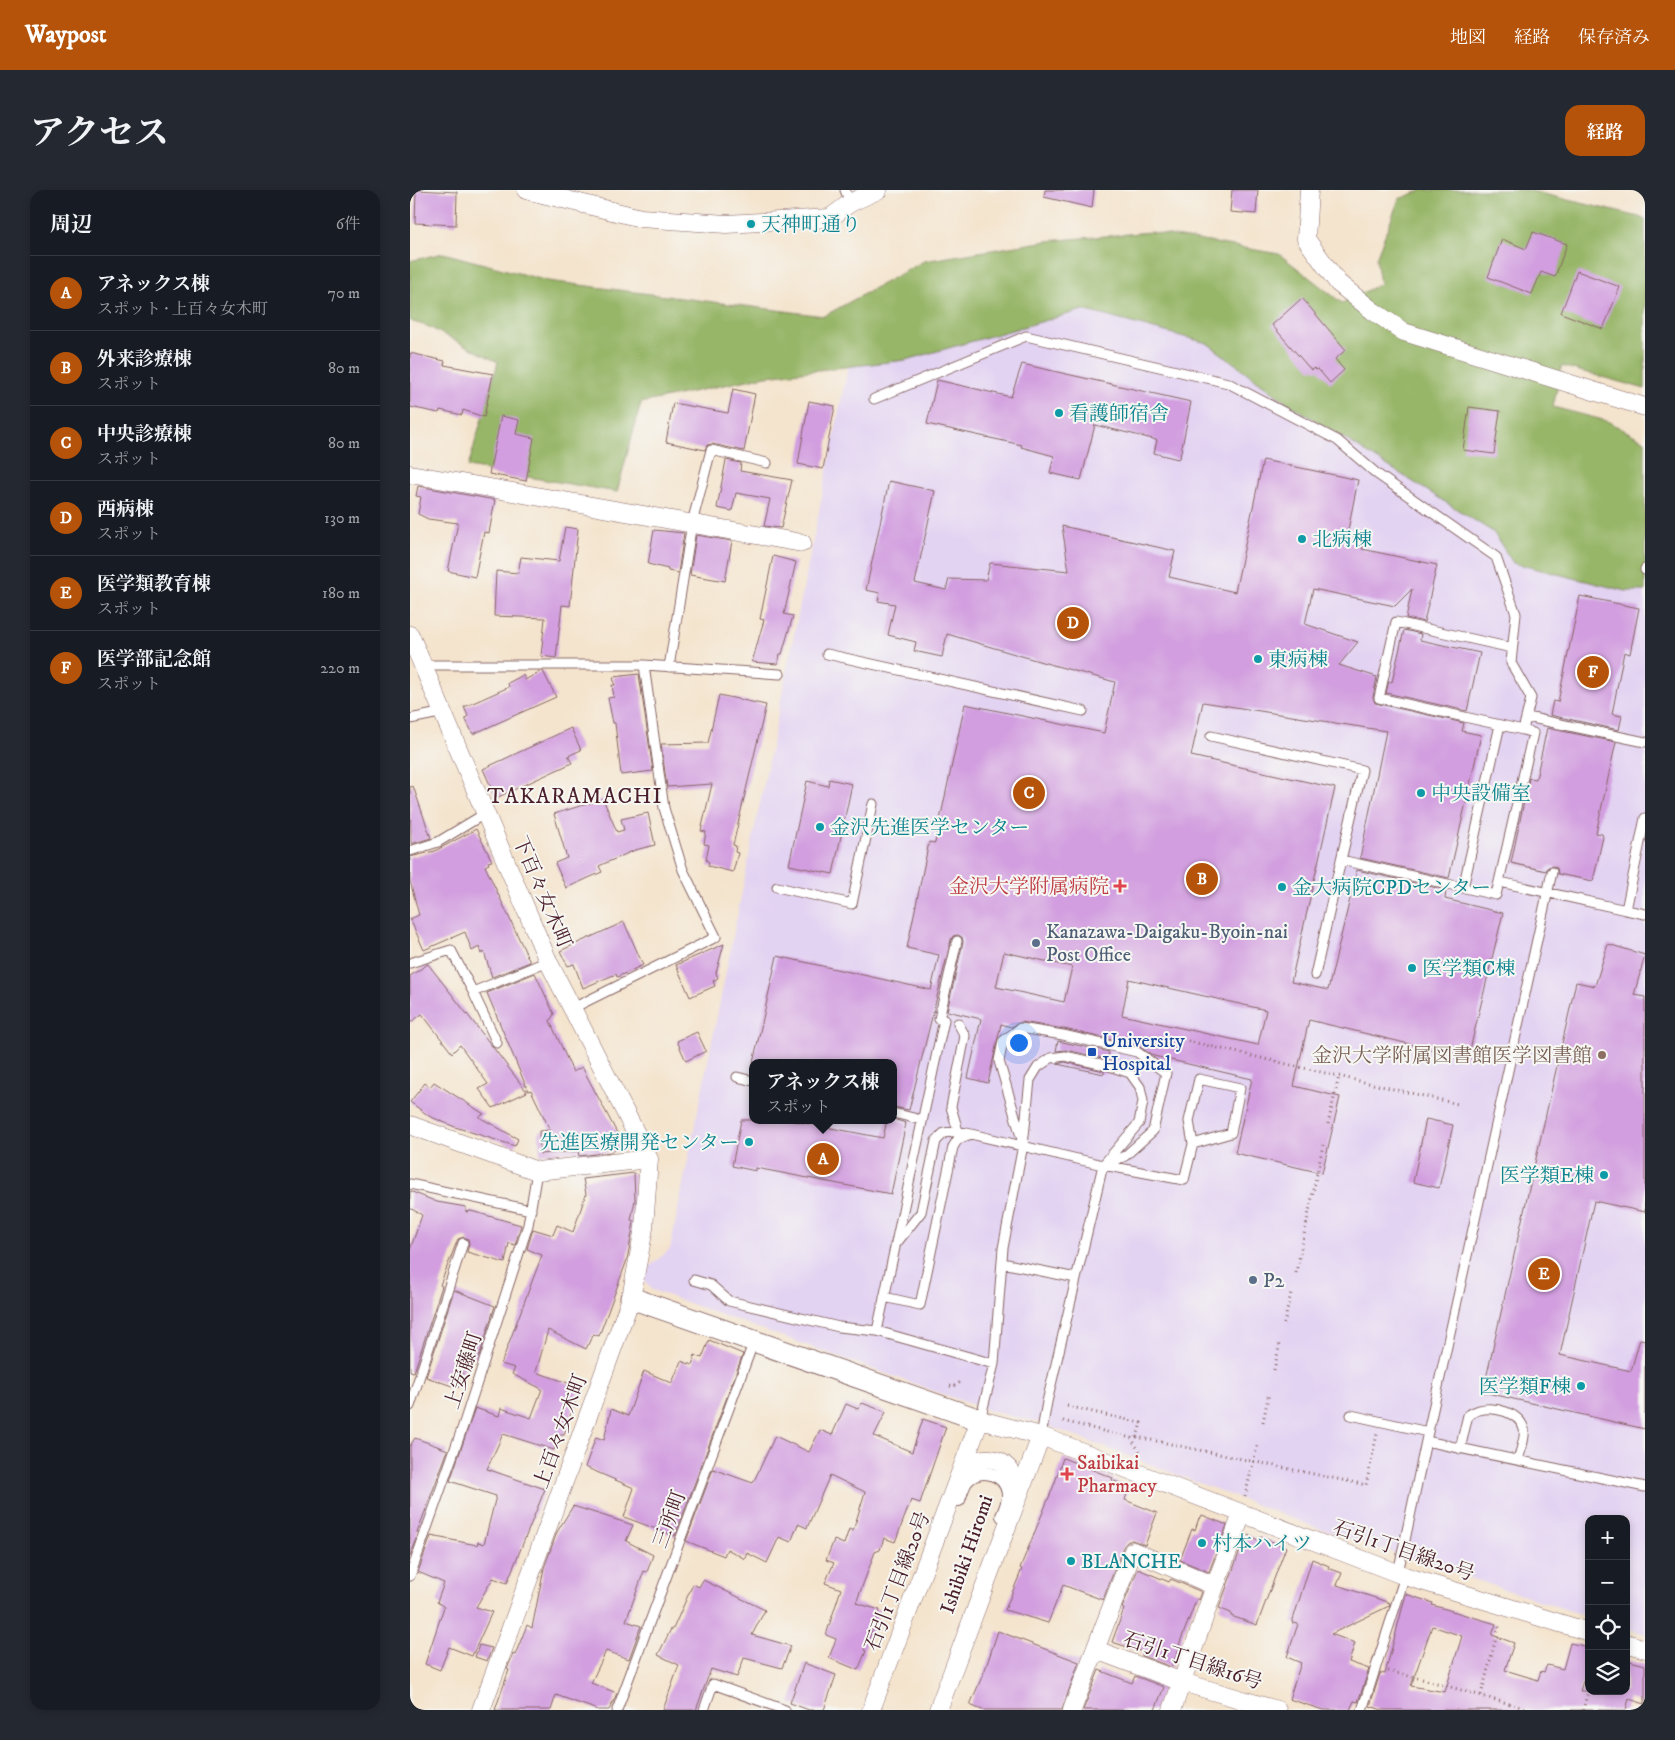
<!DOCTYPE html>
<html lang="ja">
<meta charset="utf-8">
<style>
:root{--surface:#171b24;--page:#242831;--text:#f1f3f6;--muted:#9ea1a6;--line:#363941;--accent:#b45309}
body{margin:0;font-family:"IM FELL DW Pica","Noto Serif JP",serif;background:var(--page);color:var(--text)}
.controls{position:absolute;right:15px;bottom:15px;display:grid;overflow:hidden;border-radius:10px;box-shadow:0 2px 8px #0003}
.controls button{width:45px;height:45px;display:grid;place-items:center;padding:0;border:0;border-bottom:1px solid var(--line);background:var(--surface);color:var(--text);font:25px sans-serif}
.you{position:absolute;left:608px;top:852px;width:18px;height:18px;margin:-12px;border:4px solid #fff;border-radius:50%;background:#1a73e8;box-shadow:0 0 0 8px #1a73e833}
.badge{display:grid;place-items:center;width:32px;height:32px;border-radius:50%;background:var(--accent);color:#fff;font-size:16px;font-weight:700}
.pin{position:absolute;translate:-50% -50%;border:2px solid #fff;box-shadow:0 1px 5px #0006}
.popup{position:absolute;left:339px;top:869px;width:148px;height:65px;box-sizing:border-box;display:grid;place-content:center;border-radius:10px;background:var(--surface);filter:drop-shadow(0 1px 4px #0005);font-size:16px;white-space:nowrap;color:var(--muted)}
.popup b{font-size:19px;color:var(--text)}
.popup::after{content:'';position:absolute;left:50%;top:100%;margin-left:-10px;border:10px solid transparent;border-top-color:var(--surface)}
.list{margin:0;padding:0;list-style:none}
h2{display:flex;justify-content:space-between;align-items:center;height:65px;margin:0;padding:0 20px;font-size:21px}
h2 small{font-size:16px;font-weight:400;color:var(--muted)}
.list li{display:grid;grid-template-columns:32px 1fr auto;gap:15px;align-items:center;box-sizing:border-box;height:75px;padding:0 20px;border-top:1px solid var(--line)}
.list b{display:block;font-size:19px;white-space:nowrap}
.list p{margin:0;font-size:16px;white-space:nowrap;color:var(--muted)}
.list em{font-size:16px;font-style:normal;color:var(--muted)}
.icon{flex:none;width:28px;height:28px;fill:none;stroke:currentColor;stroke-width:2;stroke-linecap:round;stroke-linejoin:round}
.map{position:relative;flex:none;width:1235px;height:1520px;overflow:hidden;border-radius:15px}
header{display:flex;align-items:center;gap:30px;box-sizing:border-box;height:70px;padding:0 25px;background:var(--accent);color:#fff}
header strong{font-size:24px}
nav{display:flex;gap:28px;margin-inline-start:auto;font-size:18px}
.intro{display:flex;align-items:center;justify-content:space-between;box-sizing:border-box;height:120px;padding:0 30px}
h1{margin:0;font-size:35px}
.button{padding:12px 22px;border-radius:15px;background:var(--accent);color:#fff;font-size:18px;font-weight:700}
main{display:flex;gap:30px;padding:0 30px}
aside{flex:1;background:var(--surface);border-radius:15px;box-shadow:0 2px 8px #0003}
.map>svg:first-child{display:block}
</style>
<header>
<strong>Waypost</strong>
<nav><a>地図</a><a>経路</a><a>保存済み</a></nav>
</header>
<div class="intro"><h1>アクセス</h1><a class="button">経路</a></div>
<main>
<aside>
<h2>周辺<small>6件</small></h2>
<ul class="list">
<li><span class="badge">A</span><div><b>アネックス棟</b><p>スポット · 上百々女木町</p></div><em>70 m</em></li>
<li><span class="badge">B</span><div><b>外来診療棟</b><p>スポット</p></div><em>80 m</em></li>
<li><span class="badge">C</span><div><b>中央診療棟</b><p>スポット</p></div><em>80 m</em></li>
<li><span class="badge">D</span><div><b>西病棟</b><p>スポット</p></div><em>130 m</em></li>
<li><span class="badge">E</span><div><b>医学類教育棟</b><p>スポット</p></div><em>180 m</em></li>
<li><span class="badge">F</span><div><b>医学部記念館</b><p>スポット</p></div><em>220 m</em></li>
</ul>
</aside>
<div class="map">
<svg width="1235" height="1520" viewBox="0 0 1235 1520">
<rect width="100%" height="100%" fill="#f6f6f2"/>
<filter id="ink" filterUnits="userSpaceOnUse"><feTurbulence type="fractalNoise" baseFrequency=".02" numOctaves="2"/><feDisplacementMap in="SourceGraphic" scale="10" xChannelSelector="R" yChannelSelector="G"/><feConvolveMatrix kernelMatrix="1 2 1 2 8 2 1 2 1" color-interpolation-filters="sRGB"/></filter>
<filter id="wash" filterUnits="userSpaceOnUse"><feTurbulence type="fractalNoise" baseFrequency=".0096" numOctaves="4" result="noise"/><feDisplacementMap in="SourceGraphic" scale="20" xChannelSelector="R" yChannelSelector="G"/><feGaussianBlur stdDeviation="1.12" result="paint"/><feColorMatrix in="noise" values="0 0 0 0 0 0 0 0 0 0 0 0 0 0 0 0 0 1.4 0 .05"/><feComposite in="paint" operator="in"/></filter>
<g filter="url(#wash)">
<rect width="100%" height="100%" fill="#f4e4cd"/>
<path fill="#e3d3f2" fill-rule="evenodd" d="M671,95L1235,332V1444L1216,1438V1329H1179V1427L902,1336L631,1233L580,1221L242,1100L234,1090L239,1077L260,1059L439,172ZM343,873H483V930H343Z"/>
<path fill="#97b668" stroke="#706a4a" d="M1012,0H1117L1229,27L1235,30V199L1152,176L1143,217L1197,231L1235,251V401H1216L1103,373L1083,342L876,212L797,153L673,120L496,170L356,186L231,213L207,302L58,277L88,172L17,136L0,131V71L33,63L138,91L414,126L514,71L637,51L741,42L869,64L932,113L970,94L966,68L989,9Z"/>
<g id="blocks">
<path fill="#d29edf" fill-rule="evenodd" d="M6,0L47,2L46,35L5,33Z
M635,0H684L682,18L634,7Z
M822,0H848L846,24L820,22Z
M1123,42L1157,54L1145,87L1131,82L1122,104L1078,87L1092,49L1116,59Z
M1167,81L1210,97L1193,139L1151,123Z
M892,108L936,160L925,169L934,180L920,193L908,179L906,180L904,178L901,180L862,135Z
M0,163L35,171L34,175L83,184L74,227L53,220L52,225L30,220L29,223L0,217Z
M612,174L781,212L770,267L768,269L744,263L747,250L685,235L671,290L640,283L644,266L611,257L612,255L517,234L527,190L601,207Z
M323,199L345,204L334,261L302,254L297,255L295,260L256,252L263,213L318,223Z
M399,211L425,216L413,279L388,274Z
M1059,217L1090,221L1084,264L1053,260Z
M91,226L109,230L106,244L124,248L116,291L79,284Z
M316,270L331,273L330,281L382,290L371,338L354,336L360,309L326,303L322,321L307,318Z
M853,270L948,290L937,345L955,349L952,359L1027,375L1014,432L996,428L1002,399L985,416L903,399L895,434L948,452L929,475L967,487L963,507L965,513L1054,533L1052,541L1071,545L1039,688L950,668L976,541L793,512L781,566L925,598L881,792L918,800L947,680L1036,700L1035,709L1093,723L1058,868L899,830L884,896L930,907L912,983L825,963L842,889L744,866L728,856L654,839L611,832L601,837L591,834L578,893L558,888L571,829L537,821L553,752L552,747L548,745L543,746L541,750L499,920L483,917V873H343L367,766L521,800L529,765L497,758L519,652L525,653L555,514L694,543L705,492L632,472L537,444L532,467L504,461L506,452L478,445L485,414L468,411L470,403L456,400L479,291L525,301L505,393L536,400L539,389L576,390L580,373L659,381L652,336L765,361L759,387L825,402ZM594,762L662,777L654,812L586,797ZM719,789L856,820L848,855L712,825Z
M8,296L85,310L79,343L74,342L65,387L38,381L48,333L18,329L8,324L11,307L6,306Z
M155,337L168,339L160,416L152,415L146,468L131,466L135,428L84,426L86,381L108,383L111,367L149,371Z
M244,340L274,343L268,383L258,381V379L238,374Z
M286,345L322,351L315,391L280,385Z
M363,366L386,372L374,424L383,426L372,464H370L368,474L342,472L354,430L350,429Z
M1170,406L1229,418L1220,464L1214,462L1202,524L1212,526L1209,540L1140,525L1143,511L1148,512Z
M994,440L1011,444L1010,450L1070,463L1057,521L976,503L979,491L982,492Z
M131,481H133L146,507L63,544L55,528L58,526L54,517L99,497L98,493L113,485L115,490Z
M229,484L243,581L211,585L205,533H203L198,508L204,507L202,495H205L203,487Z
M309,505L356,515L323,655L326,656L325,662L328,663L323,682L298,676L299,672L296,670L299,655L294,654L296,642L291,641L302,594L257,597L251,554L298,553Z
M161,538L171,560L158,566L162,573L86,608L73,579Z
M1137,538L1206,552L1186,643L1192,644L1193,647L1183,691L1148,684L1147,678L1143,676L1138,677L1136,681L1101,673L1119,588L1126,589Z
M419,589L442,594L423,684L379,675L397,591L418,596Z
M3,596L21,648L1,654L0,597Z
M193,609L207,642L214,640L211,629L238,623L245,655L225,660L189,676L192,682L156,698L145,673L157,668L144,624Z
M66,639L82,671L78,672L79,674L75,676L120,772L82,787L74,762L71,764L69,757L62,761L55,742L14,760L0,729L9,725L0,691V667L25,661Z
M214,732L233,775L207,787L206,784L173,798L164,774L158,776L150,761Z
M314,754L306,783L308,788L303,791L305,796L280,807L266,775Z
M1198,754L1235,765L1224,805L1235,807V1022L1184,1011L1150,1165L1221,1181L1230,1149L1235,1150V1239L1073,1202L1166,792L1185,796Z
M18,774L82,856L117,902L83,918L69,899L78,894L50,855L42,863L12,824L0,833V786Z
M125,783L144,824L140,831L163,882L172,877L214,956L201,962L169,966L168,961L130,964L129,941L140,940L121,900L118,901L77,803Z
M287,842L296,861L276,871L267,851Z
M648,851L699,862L697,869L656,860L646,861Z
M655,872L694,881V884L647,874Z
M24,892L74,924L69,927L108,949L105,956L45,937L19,926L0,912L15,893L20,897Z
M483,929L496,933L481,1004L346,978V981L322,976L331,930H379L473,948L477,930Z
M1016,929L1043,935L1029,998L1003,992Z
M224,983L225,1010L221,1030L224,1031L223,1037L217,1070L189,1146L183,1144L176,1159L138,1140L126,1182L170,1197L154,1245H149L144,1260L93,1244L77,1279L135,1299L97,1393L83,1388L66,1417L82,1422L62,1466L39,1457L30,1480L15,1474L34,1417L27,1412L34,1393L8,1382L21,1346L67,1355L68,1352L74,1354L86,1306L40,1291L65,1218L89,1226L91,1218L121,1228L132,1199L102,1184L105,1178L91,1174L132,1065L117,1059L123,1039L143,1045L147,1035L163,1042L176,1004L173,989Z
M0,1001L27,1012L56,1017V1022L61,1021L111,1035L105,1055L99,1053L95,1073L57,1062L59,1054L58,1049L54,1047L48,1049L30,1095L32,1096L4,1182L0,1181V1060L12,1025L0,1018Z
M44,1100L85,1116L69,1167L68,1168L59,1165L48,1198L16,1187Z
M299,1150L333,1164L265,1346L214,1327L224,1298L175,1277L186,1247L194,1250L201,1219L218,1226L234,1181L262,1193L271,1171L282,1175L285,1165L292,1168Z
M452,1213L476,1222L464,1246L502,1262L513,1229L536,1237L510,1313L501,1310L485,1352L474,1348L470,1360L465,1362L446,1413L470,1420L454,1460L456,1461L448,1480L419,1468L426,1449L416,1445L431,1399L415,1393L424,1373L416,1370L424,1350L434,1354L439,1339L443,1341L455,1302L420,1285L397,1338L388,1334L381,1352L369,1347L357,1373L337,1363L335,1369L317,1359L314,1366L276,1351L303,1279L343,1293L365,1246L399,1262L410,1240L422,1245L436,1214L448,1219Z
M5,1248L38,1260L7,1343H9L0,1367V1256Z
M653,1268L703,1288L702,1290L719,1297L715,1310L747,1323L735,1355L722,1350L717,1352L713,1357L693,1410L653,1395L638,1433L595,1420L612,1379L610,1378L644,1295Z
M163,1316L223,1335L216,1351L243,1365L237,1382L234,1381L216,1431L231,1436L219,1469L196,1461L181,1493L207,1503L204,1510L199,1520H188L146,1505L141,1520H85L99,1480L97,1479L103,1464L105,1465L117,1435L122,1438L134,1378L147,1342Z
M792,1325L817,1335L799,1382L770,1370L782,1339L785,1340L789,1328L790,1329Z
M836,1344L848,1350L850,1347L876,1357L847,1435L821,1426V1423L809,1418Z
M902,1369L919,1376L918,1378L932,1383L927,1395L980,1413L979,1416L921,1444L945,1453L939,1472L959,1479L948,1512L944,1511L940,1520H913L879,1509L891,1473L877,1467L888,1434L882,1433Z
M728,1379L759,1392L761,1389L792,1402L789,1410L787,1408L769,1455L771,1456L761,1477L732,1466L733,1462L702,1452L714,1419L712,1418Z
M293,1390L355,1420L342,1445L381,1456L372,1478L334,1468L327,1487L301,1479L286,1520H253L269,1475L248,1465L261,1439H263L283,1394L289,1397Z
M996,1404L1023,1413L1022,1415L1086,1434L1082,1445L1104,1453L1095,1480L1128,1490L1131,1481L1134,1482L1137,1475L1153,1479L1160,1453L1179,1457V1472L1170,1501H1216V1470L1235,1475V1514L1219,1509L1216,1520H972L960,1516L970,1483L975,1484ZM1022,1436L1052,1446L1035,1502L1001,1496Z
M588,1441L669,1472L652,1520H572L560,1515L576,1477Z
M69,1455L82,1458L77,1471L65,1467Z
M394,1473L426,1485L414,1520H399L380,1513Z
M689,1480L722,1493L725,1486L754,1497L745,1520H673Z"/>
</g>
</g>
<g filter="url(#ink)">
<use href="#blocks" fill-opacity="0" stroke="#866464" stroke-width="1"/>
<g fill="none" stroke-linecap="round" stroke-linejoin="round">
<g stroke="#866464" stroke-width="11">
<path id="service" d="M435,0L440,13
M464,209L616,146L818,193L927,250L967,284L1086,367L1106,424L1101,473L1121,508L1113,540L1123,543L1086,705L931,670L952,580L801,546
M1235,379V380
M1102,458L986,432L969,508L1113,540
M417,464L673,521
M13,475H234L370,484
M259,477L282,333L301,260L357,273
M1117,527L1235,552
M0,529L34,522
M0,661L28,652L76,623
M1090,692L1216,720L1235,628
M367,697L442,714L463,614
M1053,698L1090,535
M1216,720L1235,724
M0,773L41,760L63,802L138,771
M905,785L931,670
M63,802L87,853
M163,818L306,747L273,680L254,618L234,475
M529,829L547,751
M548,833L555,846L541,917L548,941
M327,887L343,891
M483,923L512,930
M612,950L589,871L593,851L610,838L653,845L727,862L756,883L743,941L715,966L696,974
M0,994L121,1020
M485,1055L511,1022L526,951L534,943L548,941L693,975L774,990L783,954L779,931L789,889L830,898L821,943L783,954
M592,1073L666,1088
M284,1090L301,1095L319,1111L429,1137L467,1141L584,1174
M474,1107L510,1115L543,957L548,949L561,944
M467,1141L534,830
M0,1216L53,1053
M941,1225L1018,1242
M570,1230L584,1174L593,1058L613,955L620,890L628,877L641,868L655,866L699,876L720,883L730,897L733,911L729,933L693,975L637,1212L631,1246
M1016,1251L1142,682
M1050,1259L1058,1225C1061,1224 1065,1221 1069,1220C1084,1216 1109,1222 1114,1239C1116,1247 1110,1262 1108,1270
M988,1383L1016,1251L1235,1297
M0,1386L53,1236L118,1035L127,981
M207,1520L344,1151
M294,1520L303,1494L375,1520
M952,1520L995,1386"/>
</g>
<g stroke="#866464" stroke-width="14">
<path id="pedestrian" d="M549,1310C551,1304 553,1297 556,1292C569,1276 595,1283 598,1303C599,1311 595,1319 592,1326"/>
</g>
<g stroke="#866464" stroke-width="19">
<path id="minor" d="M116,0L231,28L316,34L420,28L440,13L468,0
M899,0L896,49L928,93L963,121L994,142L1235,217
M0,284L392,353
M0,445L138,771L239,969
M0,935L127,981L239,969
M553,1277C582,1260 599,1270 611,1300
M1216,1453L1235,1459
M686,1460L772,1492L867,1520
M71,1520L221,1108L234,1038L239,969
M461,1520L570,1230L631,1246L995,1386L1179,1442
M528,1520L631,1246
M662,1520L723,1361L805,1396
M762,1520L805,1396L832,1324"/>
</g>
<g stroke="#866464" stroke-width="23">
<path id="tertiary" d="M221,1108L570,1230"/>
</g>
<path stroke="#866464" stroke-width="3" stroke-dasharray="1 4" stroke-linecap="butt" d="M778,851L1048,914
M918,934L929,886
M886,1083L913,955
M874,1134L881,1103
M864,1180L870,1153
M540,1196L543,1197L552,1191
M657,1216L731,1233L727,1247L956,1295L967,1244
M653,1231L721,1248L730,1262
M853,1232L859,1203
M835,1306L848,1253
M978,1481L1016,1490L1121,1520
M1071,1505L1090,1433
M1173,1520L1179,1497"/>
<use href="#service" stroke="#fff" stroke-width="9"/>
<use href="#pedestrian" stroke="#fff" stroke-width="12"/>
<use href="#minor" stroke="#fff" stroke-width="18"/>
<use href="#tertiary" stroke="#fff" stroke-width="21"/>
</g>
</g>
<g fill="#0f9aa8" stroke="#f6f6f2" stroke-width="2">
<circle cx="341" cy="34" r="5"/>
<circle cx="649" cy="223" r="5"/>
<circle cx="892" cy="349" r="5"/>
<circle cx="848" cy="469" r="5"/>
<circle cx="1011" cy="603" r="5"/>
<circle cx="410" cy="637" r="5"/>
<circle cx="872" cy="697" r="5"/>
<circle cx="1002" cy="778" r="5"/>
<circle cx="339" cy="952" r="5"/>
<circle cx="1194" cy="985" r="5"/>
<circle cx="1171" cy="1196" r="5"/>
<circle cx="792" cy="1353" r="5"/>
<circle cx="661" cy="1371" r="5"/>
</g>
<g fill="#e0444e" stroke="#f6f6f2" stroke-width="2">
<path d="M707.5 688.5h5v5h5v5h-5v5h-5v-5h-5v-5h5z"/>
<path d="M654.5 1276.5h5v5h5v5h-5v5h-5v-5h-5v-5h5z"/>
</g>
<g fill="#5c6f8a" stroke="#f6f6f2" stroke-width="2">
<circle cx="626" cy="753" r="5"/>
<circle cx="843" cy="1090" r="5"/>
</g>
<rect fill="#1a4fb4" stroke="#f6f6f2" stroke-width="2" x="677" y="857" width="10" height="10" rx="2.5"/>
<circle fill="#8d6e63" stroke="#f6f6f2" stroke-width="2" cx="1192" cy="865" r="5"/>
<g text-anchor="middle" stroke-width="4" stroke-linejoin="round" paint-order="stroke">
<g font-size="20" fill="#0d838f" stroke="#f6f6f2" text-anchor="start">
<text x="351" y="41">天神町通り</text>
<text x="659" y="230">看護師宿舎</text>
<text x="902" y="356">北病棟</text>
<text x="858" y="476">東病棟</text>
<text x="1021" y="610">中央設備室</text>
<text x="420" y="644">金沢先進医学センター</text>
<text x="882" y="704">金大病院CPDセンター</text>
<text x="1012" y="785">医学類C棟</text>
<text x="329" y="959" text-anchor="end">先進医療開発センター</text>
<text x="1184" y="992" text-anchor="end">医学類E棟</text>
<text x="1161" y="1203" text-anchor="end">医学類F棟</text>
<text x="802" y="1360">村本ハイツ</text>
<text x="671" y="1378">BLANCHE</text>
</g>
<g font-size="20" fill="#be3a42" stroke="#f6f6f2" text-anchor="end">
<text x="699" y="703">金沢大学附属病院</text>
<text x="667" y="1279" text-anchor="start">Saibikai<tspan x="667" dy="23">Pharmacy</tspan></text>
</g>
<g font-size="20" fill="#4a1f2b" stroke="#f6f6f2">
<text transform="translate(133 702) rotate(67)" y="7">下百々女木町</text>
<text transform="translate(53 1180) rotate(-72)" y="7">上安藤町</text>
<text transform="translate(150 1241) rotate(-70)" y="7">上百々女木町</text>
<text transform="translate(259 1329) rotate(-70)" y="7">三所町</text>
<text transform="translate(994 1360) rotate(19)" y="7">石引1丁目線20号</text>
<text transform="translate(556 1364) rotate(-71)" y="7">Ishibiki Hiromi</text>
<text transform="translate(487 1391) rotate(-69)" y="7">石引1丁目線20号</text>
<text transform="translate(783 1470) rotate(18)" y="7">石引1丁目線16号</text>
</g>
<g font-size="20" fill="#4e5e75" stroke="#f6f6f2" text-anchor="start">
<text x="636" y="748">Kanazawa-Daigaku-Byoin-nai<tspan x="636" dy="23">Post Office</tspan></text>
<text x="853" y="1097">P2</text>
</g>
<g font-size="20" fill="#164399" stroke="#f6f6f2" text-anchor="start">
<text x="692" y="857">University<tspan x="692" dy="23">Hospital</tspan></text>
</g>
<g font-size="20" fill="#785e54" stroke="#f6f6f2" text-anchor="end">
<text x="1182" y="872">金沢大学附属図書館医学図書館</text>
</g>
<g font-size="22" letter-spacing="1" fill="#4a1f2b" stroke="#f6f6f2">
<text x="165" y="613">TAKARAMACHI</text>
</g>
</g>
</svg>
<div class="controls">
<button>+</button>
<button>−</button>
<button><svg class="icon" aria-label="locate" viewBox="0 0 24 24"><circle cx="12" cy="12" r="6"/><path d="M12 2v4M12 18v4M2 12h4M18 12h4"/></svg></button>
<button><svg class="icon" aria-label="layers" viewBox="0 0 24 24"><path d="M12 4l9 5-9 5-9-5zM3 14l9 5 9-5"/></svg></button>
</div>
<div class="you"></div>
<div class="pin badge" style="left:413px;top:969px">A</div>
<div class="popup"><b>アネックス棟</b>スポット</div>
<div class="pin badge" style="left:792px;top:689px">B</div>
<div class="pin badge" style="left:619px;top:603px">C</div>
<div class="pin badge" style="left:663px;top:433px">D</div>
<div class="pin badge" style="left:1134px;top:1084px">E</div>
<div class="pin badge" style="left:1183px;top:482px">F</div>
</div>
</main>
